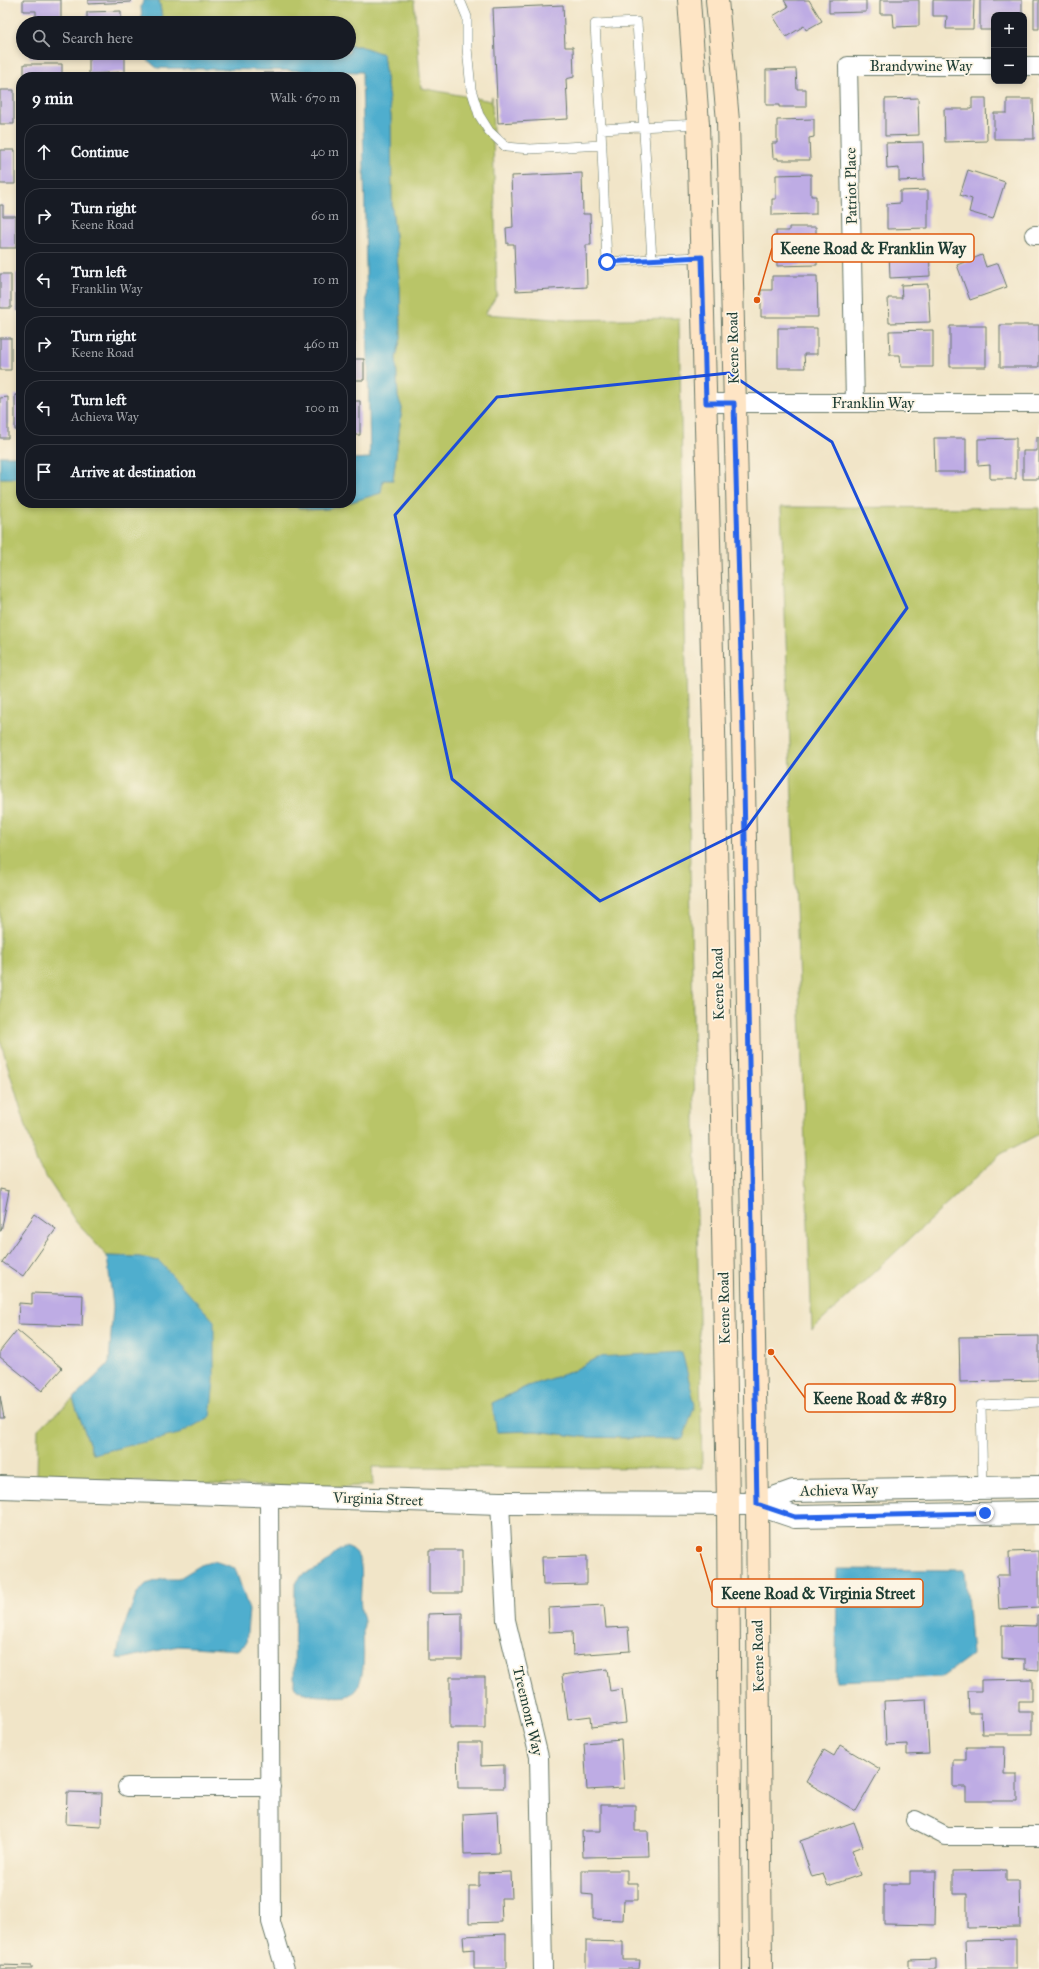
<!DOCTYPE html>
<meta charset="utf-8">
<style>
:root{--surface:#171b24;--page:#20242c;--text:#f1f3f6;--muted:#9ea1a6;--line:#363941}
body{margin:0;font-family:"IM FELL Great Primer",serif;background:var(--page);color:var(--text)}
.controls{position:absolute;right:12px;top:12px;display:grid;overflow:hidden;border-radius:8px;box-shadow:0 2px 6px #0003}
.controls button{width:36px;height:36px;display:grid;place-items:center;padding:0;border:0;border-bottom:1px solid var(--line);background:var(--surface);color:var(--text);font:20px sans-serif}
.stop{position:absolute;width:12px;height:12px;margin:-9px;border:3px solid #2563eb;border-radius:50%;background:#fff}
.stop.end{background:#2563eb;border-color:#fff;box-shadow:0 1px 4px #0008}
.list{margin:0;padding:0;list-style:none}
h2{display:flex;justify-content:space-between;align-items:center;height:52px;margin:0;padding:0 16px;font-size:17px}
h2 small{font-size:13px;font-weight:400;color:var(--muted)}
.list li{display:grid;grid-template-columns:26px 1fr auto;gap:12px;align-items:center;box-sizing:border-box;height:56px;margin:0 8px 8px;padding:0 8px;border:1px solid var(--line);border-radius:16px}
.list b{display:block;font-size:15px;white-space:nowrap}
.list p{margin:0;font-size:13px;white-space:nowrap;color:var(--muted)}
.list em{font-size:13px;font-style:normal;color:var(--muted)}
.icon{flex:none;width:22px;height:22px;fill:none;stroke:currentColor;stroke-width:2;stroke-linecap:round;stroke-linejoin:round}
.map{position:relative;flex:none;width:1039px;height:1969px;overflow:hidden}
.search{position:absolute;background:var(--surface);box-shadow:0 2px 6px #0003;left:16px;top:16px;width:340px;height:44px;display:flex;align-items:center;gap:10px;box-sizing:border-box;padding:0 14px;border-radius:22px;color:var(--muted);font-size:15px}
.panel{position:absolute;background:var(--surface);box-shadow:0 2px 6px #0003;left:16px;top:72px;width:340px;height:436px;border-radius:16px}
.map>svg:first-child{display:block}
</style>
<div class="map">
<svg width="1039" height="1969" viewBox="0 0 1039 1969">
<rect width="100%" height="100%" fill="#fcf5e5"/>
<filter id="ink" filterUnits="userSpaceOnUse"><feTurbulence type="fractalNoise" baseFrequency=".025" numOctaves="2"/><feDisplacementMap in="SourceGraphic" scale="8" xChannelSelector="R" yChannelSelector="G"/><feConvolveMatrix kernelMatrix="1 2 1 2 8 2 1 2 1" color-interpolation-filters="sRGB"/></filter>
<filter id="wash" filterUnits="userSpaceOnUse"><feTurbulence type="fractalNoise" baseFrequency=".012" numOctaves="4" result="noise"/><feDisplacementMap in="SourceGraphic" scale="16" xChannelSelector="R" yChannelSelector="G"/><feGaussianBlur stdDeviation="0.9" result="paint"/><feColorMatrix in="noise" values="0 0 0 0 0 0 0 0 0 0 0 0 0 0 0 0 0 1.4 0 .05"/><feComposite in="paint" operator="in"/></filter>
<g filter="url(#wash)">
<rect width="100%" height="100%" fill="#f1e5c8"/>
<path fill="#b9c567" stroke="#6c814e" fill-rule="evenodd" d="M159,0H414L421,88L491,101L492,96L497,295L485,314L568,320L679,318L702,1468L372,1467L373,1485L326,1488L37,1478L38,1429L73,1399L93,1454L122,1447L140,1257L107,1256L76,1222L37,1163L0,1040V478H21V503H284L307,510L329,509L380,493L383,480H393L402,408L398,397L396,357L401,338L400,288L392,206L391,116L383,55L360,46H349V23H163ZM598,1357L683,1439L584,1437L536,1431L498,1432L492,1403L528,1386L571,1372Z
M781,507L1039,508V1134L1001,1154L812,1330Z"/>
<path fill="#50aece" stroke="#387681" d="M144,0H159L163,23H142L141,6Z
M349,46H360L383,54L391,116L392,206L400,288L401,338L396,357L398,397L402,408L393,480H383L381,493L351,502V459L370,458L362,72L157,68L144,57V53H349Z
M0,456H21V478H0Z
M284,503H348C321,512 310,511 284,503Z
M107,1256L140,1257L159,1261L214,1321V1381L210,1417L179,1434L93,1454L73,1399L109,1363L113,1306Z
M682,1352L695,1405L683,1439L584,1437L536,1431L497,1432L492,1403L528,1386L571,1372L598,1357Z
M344,1547C371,1551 358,1589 361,1608C362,1616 366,1621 363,1629C363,1646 368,1687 349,1695C342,1698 332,1696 324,1696C314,1696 301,1694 294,1686L295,1582C304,1571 315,1572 325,1564C331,1558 336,1552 344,1547Z
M214,1561L235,1568L249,1610L246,1644L237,1650L178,1646L122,1659L117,1658L121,1634L137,1593L146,1584L163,1579H178L201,1565Z
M837,1569L965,1570L972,1655L942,1677L836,1681Z"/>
<g id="blocks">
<path fill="#beace4" d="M23,0H61V23H36V11H23Z
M88,0H131V2L88,4Z
M784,0H809L822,21L806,30L804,26L786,37L773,16L788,7Z
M829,0H866V12L829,13Z
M880,0H919V26L894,27L893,14H880Z
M933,0H974L973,29H946L947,16H933Z
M980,0H1022V15H994V30H980Z
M1034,0H1039V29H1034Z
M563,5L565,47H573L574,77L566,79L568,119L498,123L493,8Z
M121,11V23H87V12Z
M30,53H62V57L30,58Z
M89,53H125V72L89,74Z
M24,64H62V77H24Z
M796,69L797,89H806V107H779V105H766V70Z
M263,73H289L290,77H263Z
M332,73V77H297V74Z
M0,90H14V124H0Z
M918,98L919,135L885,136V99Z
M972,98H986L987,141L945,142L944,109H972Z
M1007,99H1033L1034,139H994V113H1007Z
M814,119V137L809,138L810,160H778V158H773L772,143H777V120Z
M923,142L924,180L899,181V168L887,169L886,143Z
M351,143H354L353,168H351Z
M0,150H15V184H0Z
M968,170L1005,182L993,219L969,212L972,199L960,195Z
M582,173L583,214H590L591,245H586L587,287L516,291L514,244H507L506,228L513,227L511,176Z
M811,174V196H816V214L772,215V199H776V175Z
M928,190V228L887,229V204L900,203V191Z
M0,205H3V216H16V248H0Z
M789,227H816V244H813V247H817V265L777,266L776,231H789Z
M929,235L930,276L890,278L889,250H903L902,236Z
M982,255L986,267L998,263L1007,287L970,300L957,265Z
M16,273H21V311H16Z
M0,274H11V308H0Z
M772,276H817L818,317H761V290H772Z
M928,284L930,322L889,323L888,298H902L901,285Z
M351,320H355V343H351Z
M1000,325H1039V367H1000Z
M950,326H986V367H950Z
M778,328H817V354H804L805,368H778Z
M933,330V367H901L900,355H890L889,331Z
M0,338H11V370H0Z
M351,349H353V359H364V380H351Z
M15,395H21V430H15Z
M8,397V438H0V398Z
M351,401H360V435H351Z
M1037,437H1039V479H1023V451H1037Z
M934,438H966V472H935Z
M1016,438V479H990V465L978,466V439Z
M0,1189L9,1191L1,1231H0Z
M35,1214L56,1229L23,1276L2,1262Z
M32,1293L83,1295L82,1326L18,1324L19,1303L32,1304Z
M17,1330L62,1368L42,1391L0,1357V1351Z
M1039,1336V1380L960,1382L959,1337Z
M0,1396L4,1418H0Z
M429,1550H462V1593H429Z
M1039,1551V1607L999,1609L997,1575H1010L1009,1552Z
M587,1556V1584L543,1585L542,1557Z
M604,1605L606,1628L628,1627L630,1651L573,1655L572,1631L549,1632L548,1608Z
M462,1613V1660H428V1614Z
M1037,1615H1039V1670L1025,1669V1659L1002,1658V1625L1037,1626Z
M607,1669L610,1691L622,1689L626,1723L592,1727L591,1716L568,1719L562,1675Z
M450,1677H485V1728H450Z
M1032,1679V1701H1019V1712H1032V1734H982L981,1713H969L968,1691H981V1680Z
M926,1699L929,1754L907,1755V1744L886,1745L884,1701Z
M621,1740L624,1788L587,1790L584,1743Z
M457,1743H481V1766L504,1765V1788H458Z
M840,1745L880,1769L856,1811L806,1782L824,1750L834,1756Z
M966,1747H1005L1004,1774H1017V1801H966V1787H953V1760H966Z
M67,1792L102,1793L101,1826L66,1824Z
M601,1805H635V1831H648L649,1856L583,1857L582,1831H601Z
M497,1812L499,1853L464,1854L463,1814Z
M854,1822L863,1846L852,1850L860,1875L828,1886L823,1874L812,1877L800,1841Z
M582,1870H627V1883H638V1900H624L623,1920L593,1919V1895L582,1894Z
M1006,1870V1881H1019L1020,1927L967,1928V1894H953V1871Z
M910,1871H936L935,1925L884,1924V1884H910Z
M511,1872L512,1898H501L502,1922L469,1923V1886H479V1873Z
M506,1934V1969H474V1949L464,1950L463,1936Z
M1016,1939V1969H966L965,1940Z
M586,1941L623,1942V1960H640L639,1969H586Z
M936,1959V1969H909V1960Z
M0,1965L32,1966V1969H0Z"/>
</g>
</g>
<g filter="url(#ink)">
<use href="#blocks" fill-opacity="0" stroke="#687868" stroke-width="1"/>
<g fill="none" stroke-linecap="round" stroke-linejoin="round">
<g stroke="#687868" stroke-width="10">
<path id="service" d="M460,0L467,17V48L471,89L479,115L489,131L506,147L530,149L602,145
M601,129L607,262L652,259L637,22L595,24L601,129L698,124
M652,259L702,257
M983,1488L981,1405L1039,1402"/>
</g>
<g stroke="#687868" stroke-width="20">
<path id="minor" d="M1024,66H1039
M1034,235H1039
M855,402L848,66H994
M706,403H1039
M269,1495L271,1922L285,1969
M500,1503L506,1620L539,1757L543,1969
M127,1787H271
M915,1820L946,1836H1039"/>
</g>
<g stroke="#687868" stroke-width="24">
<path id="tertiary" d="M0,1487L500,1503L757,1504L795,1517L1039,1513
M757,1504L793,1491L1039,1487"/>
</g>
<g stroke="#687868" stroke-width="24">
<path id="secondary" d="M689,0L698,124L714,730L728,1504L731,1969
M717,0L728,121L743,730L757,1504L761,1969"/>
</g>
<use href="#service" stroke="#fff" stroke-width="9"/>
<use href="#minor" stroke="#fff" stroke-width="18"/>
<use href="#tertiary" stroke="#fff" stroke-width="22"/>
<use href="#secondary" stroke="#fee5c5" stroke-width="22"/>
</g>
</g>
<g fill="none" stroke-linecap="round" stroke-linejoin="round" filter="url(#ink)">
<path stroke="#2563eb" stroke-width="5" d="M607,262L702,257L706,403H734L743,730L757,1504L795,1517L985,1513"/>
</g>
<path fill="none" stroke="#1d4ed8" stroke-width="3" stroke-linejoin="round" d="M729,373L832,442L907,608L746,829L600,901L452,779L395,515L497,397Z"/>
<g text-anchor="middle" stroke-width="3.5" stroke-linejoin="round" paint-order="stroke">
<g font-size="15" fill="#1f3d34" stroke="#fcf5e5">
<text x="921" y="71">Brandywine Way</text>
<text transform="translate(851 186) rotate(-91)" y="5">Patriot Place</text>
<text transform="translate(733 348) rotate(-91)" y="5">Keene Road</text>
<text x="873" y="408">Franklin Way</text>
<text transform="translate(718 984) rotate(-91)" y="5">Keene Road</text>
<text transform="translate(724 1308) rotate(-91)" y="5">Keene Road</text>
<text transform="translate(839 1490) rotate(-1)" y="5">Achieva Way</text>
<text transform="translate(378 1499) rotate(2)" y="5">Virginia Street</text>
<text transform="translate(758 1656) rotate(-91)" y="5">Keene Road</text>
<text transform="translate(528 1711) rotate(77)" y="5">Treemont Way</text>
</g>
</g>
<path fill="none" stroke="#de580e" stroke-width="1.5" d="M757 300L772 248M771 1352L805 1398M699 1549L712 1593"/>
<g fill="#de580e" stroke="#fcf5e5" stroke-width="1.5">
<circle cx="757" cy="300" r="4"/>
<circle cx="771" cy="1352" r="4"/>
<circle cx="699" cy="1549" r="4"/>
</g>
<g fill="#fcf5e5" stroke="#de580e" stroke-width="1.5">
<rect x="772" y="234" width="202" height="28" rx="4"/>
<rect x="805" y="1384" width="150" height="28" rx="4"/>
<rect x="712" y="1579" width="211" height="28" rx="4"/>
</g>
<g font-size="16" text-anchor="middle" font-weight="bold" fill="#1f3d34">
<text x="873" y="254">Keene Road &amp; Franklin Way</text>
<text x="880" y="1404">Keene Road &amp; #819</text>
<text x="818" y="1599">Keene Road &amp; Virginia Street</text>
</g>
</svg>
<div class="controls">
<button>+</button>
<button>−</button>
</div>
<div class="stop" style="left:607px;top:262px"></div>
<div class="stop end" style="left:985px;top:1513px"></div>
<div class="search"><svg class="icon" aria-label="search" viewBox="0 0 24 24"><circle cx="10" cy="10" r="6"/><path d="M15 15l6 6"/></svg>Search here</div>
<section class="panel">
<h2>9 min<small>Walk · 670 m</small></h2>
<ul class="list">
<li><svg class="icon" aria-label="ahead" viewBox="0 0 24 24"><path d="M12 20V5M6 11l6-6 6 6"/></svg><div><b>Continue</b></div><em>40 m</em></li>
<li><svg class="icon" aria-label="right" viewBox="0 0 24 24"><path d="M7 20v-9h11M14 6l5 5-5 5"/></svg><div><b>Turn right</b><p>Keene Road</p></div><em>60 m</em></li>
<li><svg class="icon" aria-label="left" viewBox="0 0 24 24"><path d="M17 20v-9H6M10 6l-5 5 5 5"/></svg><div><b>Turn left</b><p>Franklin Way</p></div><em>10 m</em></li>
<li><svg class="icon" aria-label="right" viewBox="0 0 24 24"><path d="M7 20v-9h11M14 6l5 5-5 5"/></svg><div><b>Turn right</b><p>Keene Road</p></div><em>460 m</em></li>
<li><svg class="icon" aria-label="left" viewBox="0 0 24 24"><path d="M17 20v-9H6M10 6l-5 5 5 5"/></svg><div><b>Turn left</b><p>Achieva Way</p></div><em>100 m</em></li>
<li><svg class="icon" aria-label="arrive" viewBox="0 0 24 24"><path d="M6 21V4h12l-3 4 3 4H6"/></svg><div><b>Arrive at destination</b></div></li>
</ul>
</section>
</div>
